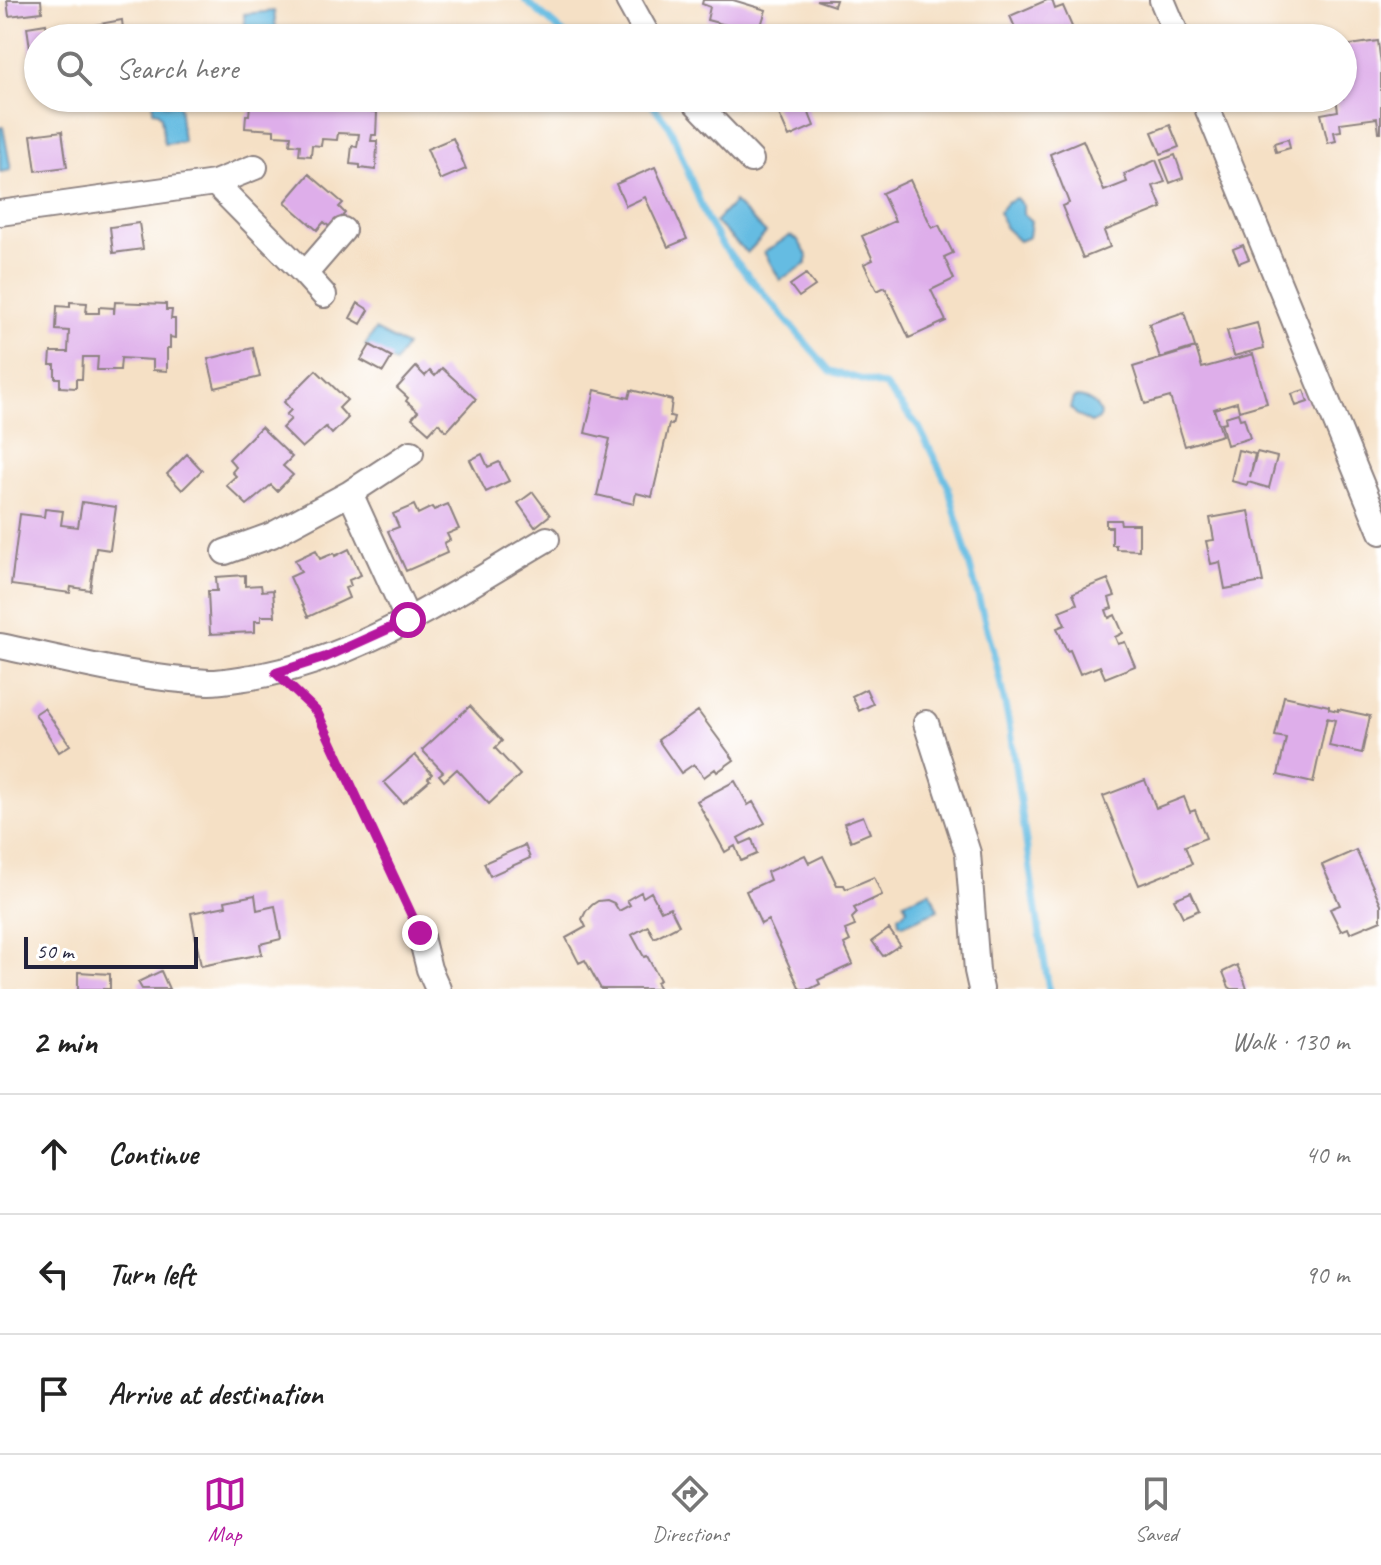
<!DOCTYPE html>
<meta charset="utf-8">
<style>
:root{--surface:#fff;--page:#f2f2f2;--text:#222;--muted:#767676;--line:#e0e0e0;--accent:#b5179e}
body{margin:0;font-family:Caveat,sans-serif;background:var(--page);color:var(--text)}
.scale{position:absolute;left:24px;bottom:20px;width:174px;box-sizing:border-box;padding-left:8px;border:4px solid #22223b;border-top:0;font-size:22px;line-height:28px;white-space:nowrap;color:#22223b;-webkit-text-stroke:6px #fff;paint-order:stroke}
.stop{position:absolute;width:24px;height:24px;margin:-18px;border:6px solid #b5179e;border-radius:50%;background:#fff}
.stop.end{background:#b5179e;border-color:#fff;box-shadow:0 2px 8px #0008}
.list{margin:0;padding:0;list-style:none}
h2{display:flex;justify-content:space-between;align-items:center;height:104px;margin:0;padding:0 32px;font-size:34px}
h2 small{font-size:26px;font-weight:400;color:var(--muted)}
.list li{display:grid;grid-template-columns:52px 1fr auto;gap:24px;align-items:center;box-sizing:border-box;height:120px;padding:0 32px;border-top:2px solid var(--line)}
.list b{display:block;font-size:30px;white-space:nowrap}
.list em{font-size:26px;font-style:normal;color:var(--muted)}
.icon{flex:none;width:44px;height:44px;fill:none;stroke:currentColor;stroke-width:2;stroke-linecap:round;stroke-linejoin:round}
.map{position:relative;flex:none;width:1381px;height:989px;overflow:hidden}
.search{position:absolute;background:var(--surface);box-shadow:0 2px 6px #0004;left:24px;right:24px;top:24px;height:88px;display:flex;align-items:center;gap:20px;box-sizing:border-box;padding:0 28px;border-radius:44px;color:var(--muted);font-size:30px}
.sheet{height:464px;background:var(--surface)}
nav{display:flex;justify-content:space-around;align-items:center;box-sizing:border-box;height:112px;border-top:2px solid var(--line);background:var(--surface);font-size:22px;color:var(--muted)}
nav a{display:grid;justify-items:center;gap:4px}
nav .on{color:var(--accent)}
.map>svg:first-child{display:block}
</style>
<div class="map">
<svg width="1381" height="989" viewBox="0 0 1381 989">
<rect width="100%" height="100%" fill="#fff"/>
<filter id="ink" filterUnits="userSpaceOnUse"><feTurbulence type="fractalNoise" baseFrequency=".0125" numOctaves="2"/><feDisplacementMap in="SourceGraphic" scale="16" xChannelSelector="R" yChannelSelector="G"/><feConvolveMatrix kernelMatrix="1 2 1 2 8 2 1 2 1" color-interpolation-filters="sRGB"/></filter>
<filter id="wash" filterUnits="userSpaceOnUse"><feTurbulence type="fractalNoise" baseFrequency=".006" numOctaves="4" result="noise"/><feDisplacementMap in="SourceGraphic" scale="32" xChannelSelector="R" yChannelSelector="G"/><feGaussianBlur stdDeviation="1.8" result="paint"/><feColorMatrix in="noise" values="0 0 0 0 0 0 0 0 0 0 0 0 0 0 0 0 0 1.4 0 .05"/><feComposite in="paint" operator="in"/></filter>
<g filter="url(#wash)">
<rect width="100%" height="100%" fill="#f5e0c5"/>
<path fill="#65bce2" stroke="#446f8e" stroke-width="2" d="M274,11L277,38H246L244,14Z
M157,98L166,105L179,104L183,142L164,144L161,116L158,112L153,111V102Z
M0,127H3L11,170L0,172Z
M1016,198L1023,206V214L1031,221L1029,237L1019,241L1005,228L999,212L1007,202Z
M734,202L766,233L747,253L715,222Z
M790,236L798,240L808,257L806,264L780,280L764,252Z
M375,330L406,346L395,363L365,346Z
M1078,397C1089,398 1103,408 1099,419L1091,423L1077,415L1070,408L1073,398Z
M930,891L938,910L903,925L899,923L898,915L903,913L907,908L904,902Z"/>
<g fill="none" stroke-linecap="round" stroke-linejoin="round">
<path stroke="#65bce2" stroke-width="7" d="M525,0L569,38
M641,98L651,103L670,127L707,220L722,245L830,371L885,386L919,427L948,486L996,662L1009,724L1035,904L1049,989"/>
</g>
<g id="blocks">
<path fill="#deaeea" d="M7,0H41L42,12L9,16Z
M703,0H733L766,10L758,35L739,29L737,34L724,30L726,25L707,20L710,7L702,4Z
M816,0H836L834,6Z
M1047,0H1052L1055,9L1063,6L1073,29L1059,35L1060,38H1025L1024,35L1019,37L1010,16Z
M122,20L124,38H96L94,25Z
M46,24L49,38H38V54L31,55L27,27Z
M1101,31L1104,38H1083Z
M1378,41L1381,65V132H1379L1377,118L1340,123L1341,131L1334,132L1336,141L1328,143L1321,114L1338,111L1336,98H1343V74H1345L1343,46Z
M256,98H375L374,104L369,108V112H377L376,135H372L371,141H377L376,170L360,168V165L350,164L352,146L357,147L359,134L338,133L337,140L322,139L321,146L312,145L311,156L299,155L300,145L290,144L291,136L274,135V130L245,128L246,115H249L250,105H257Z
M772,98H803L814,126L789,137Z
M1170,125L1179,147L1161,154L1152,132Z
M62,131L67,167L36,171L31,135Z
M453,138L466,169L440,180L427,149Z
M1288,139L1290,148L1276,152L1274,143Z
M1083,140L1104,191L1127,182L1124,174L1156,160L1165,182L1153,186L1162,208L1104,231L1110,247L1083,258L1062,206L1069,203L1050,154Z
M1175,155L1183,178L1170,183L1161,160Z
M655,167L687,239L668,247L645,197L626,206L616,184Z
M309,174L343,203L339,207L345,213L332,229L324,222L317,230L285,202Z
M910,180L932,228L939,225L953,253L944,257L954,279L931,290L946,321L909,338L885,287L877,291L864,264L873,260L862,236L895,221L882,193Z
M139,223L143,249L113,253L110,227Z
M1243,245L1249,259L1239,263L1233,249Z
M806,274L815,286L799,297L790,285Z
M70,302L87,303L86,313H99V307L114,308V314L115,302L166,304V310H172L171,319H175V338L170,337V348H167V371L153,370V360L121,358L120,370H97L98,357H83L82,379H76V388L60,387V378H55V365H50L51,352H68L69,331L56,330L57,306L70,307Z
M358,303L369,310L361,324L350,318Z
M1184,312L1195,347L1160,358L1149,324Z
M1257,323L1264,348L1234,356L1227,331Z
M370,345L392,357L383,372L361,360Z
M253,348L260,377L215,388L208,359Z
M1196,348L1202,368L1253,354L1267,403L1239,411L1237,402L1214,409L1222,435L1185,446L1170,397L1145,404L1133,367Z
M416,367L425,376L430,371L435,376L442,368L476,399L447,431L438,423L429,433L412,418L418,411L406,401L408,398L397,388Z
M316,370L347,400L339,408L348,418L332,434L326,427L302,448L282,428L291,419L286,415L291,410L284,402Z
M595,390L629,398L631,390L672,400L670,416L674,417L672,425L669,424L652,497L636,493L634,504L597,495L610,439L585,433Z
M1304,390L1308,402L1296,406L1292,394Z
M1238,413L1240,419L1244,418L1250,438L1227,445L1221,423L1226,422L1225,417Z
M261,427L292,457L283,466L293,475L277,491L271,485L247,505L226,485L236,476L232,472L236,467L229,459Z
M1238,450L1255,454L1250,477L1257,452L1277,457L1269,488L1248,482L1247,485L1231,481Z
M187,454L202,470L182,490L167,474Z
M482,454L488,467L499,462L509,481L486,492L470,460Z
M533,492L550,515L535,527L518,503Z
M82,502L116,507L110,550L96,548L90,590L71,587L70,593L11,585L20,514L44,517L45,509L63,511L61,525L78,527Z
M448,504L459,529L447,534L450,540L444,543L447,553L406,571L388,531L399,527L393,514L414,505L418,514L432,507L434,510Z
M1249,511L1263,582L1225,589L1220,562L1211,564L1206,541L1214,540L1210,518Z
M1106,520H1120L1121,524H1139V550L1116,549V545H1112V527H1106Z
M349,549L361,575L349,580L351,586L345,588L349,598L308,617L290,577L301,572L295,560L316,550L320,559L334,553L335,556Z
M245,575V586L261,585L262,591L273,590L275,616H261V621H255V632L210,634L208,591H217L216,577Z
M1108,579L1115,596L1109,598L1112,608L1106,610L1109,618L1115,615L1123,633L1115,637L1118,644L1125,642L1135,666L1105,678L1100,666L1080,674L1070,650L1067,651L1057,628L1065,625L1059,611L1077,604L1073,593Z
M866,689L873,704L859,711L852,696Z
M1284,696L1329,706V709L1338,711V709L1370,716L1362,753L1329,746L1335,720L1327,718L1313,783L1278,775L1286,738L1275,736Z
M470,706L502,741L495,748L520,775L489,804L457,769L444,781L439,775L443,772L422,750Z
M44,708L70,745L59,752L35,714Z
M698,711L734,760L717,772L715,769L704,777L694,764L681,773L658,740Z
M415,755L432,774L428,778L430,780L403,803L384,782Z
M1145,780L1156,808L1184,797L1190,812L1195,810L1206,838L1185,846L1192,864L1139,885L1103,796Z
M735,781L748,805L753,802L765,823L738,838L741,844L752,839L757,854L741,861L735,846L725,852L697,801Z
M863,816L870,833L851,841L844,823Z
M525,845L530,858L490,876L484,863Z
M1356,850L1381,904V920L1350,933L1348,928L1341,931L1330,909L1340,905L1322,865Z
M805,855L809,863L823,856L837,885H844L846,889L874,877L882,895L854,908L857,913L852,918L855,926L845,930L850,941L844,944L853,964L818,980L820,984L810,989H800L768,920L761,924L746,891L770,880L767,872Z
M641,892L643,897L651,892L661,911L670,907L679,925L654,938L648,926L632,935L644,957L647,956L660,980L656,982L660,989H601L585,960L579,963L566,938L586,927L582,919L586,911L592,905L598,901L607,900L614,903L619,911L630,905L627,900Z
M1191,892L1199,910L1183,917L1174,899Z
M255,895L257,910L275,906L281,939L260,944L262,954L201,966L191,913L226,906L225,901Z
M889,929L900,945L883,956L872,941Z
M1237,965L1244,980L1247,989H1232L1229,987L1223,972Z
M161,971L169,989H142L138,982Z
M78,972L110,974V989H78Z"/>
</g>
</g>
<g filter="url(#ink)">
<use href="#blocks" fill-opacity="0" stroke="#8c8180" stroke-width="2"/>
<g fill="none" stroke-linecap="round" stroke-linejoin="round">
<g stroke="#8c8180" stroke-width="28">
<path id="minor" d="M628,0L649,38
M1162,0L1178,38
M691,98L751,160
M1203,98L1381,532
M215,183L305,274L343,230
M0,213L215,183L255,167
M305,274L324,295
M350,493L411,453
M225,552L272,535L350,493L408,620
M0,646C69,660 139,679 209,682C223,682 238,679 252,677C358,660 455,593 547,539
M926,723L968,853L977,971L981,989
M420,933L429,969L438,989"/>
</g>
<path stroke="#8c8180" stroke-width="4" stroke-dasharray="6 6" stroke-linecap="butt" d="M295,691L317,712L410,912"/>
<use href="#minor" stroke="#fff" stroke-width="24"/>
</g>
</g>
<g fill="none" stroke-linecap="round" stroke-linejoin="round" filter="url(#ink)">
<path stroke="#b5179e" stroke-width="10" d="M408,620L326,657L276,673L317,712L420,933"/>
</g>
</svg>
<div class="scale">50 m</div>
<div class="stop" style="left:408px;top:620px"></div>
<div class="stop end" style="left:420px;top:933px"></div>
<div class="search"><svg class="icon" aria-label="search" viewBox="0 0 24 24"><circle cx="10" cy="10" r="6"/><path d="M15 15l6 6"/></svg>Search here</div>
</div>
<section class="sheet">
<h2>2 min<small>Walk · 130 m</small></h2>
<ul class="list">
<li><svg class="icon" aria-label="ahead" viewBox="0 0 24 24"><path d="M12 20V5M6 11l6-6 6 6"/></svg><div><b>Continue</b></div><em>40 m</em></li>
<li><svg class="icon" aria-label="left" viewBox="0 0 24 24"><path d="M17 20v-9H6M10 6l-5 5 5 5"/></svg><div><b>Turn left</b></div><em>90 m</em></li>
<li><svg class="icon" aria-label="arrive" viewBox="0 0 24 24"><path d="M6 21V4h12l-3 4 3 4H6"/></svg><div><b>Arrive at destination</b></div></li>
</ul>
</section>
<nav>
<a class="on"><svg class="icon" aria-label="map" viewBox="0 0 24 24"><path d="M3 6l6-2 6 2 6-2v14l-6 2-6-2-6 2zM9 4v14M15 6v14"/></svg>Map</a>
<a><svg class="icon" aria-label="directions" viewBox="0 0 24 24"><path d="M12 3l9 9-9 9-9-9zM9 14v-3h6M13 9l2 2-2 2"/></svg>Directions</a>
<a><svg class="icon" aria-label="saved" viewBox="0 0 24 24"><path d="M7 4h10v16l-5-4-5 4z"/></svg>Saved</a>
</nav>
